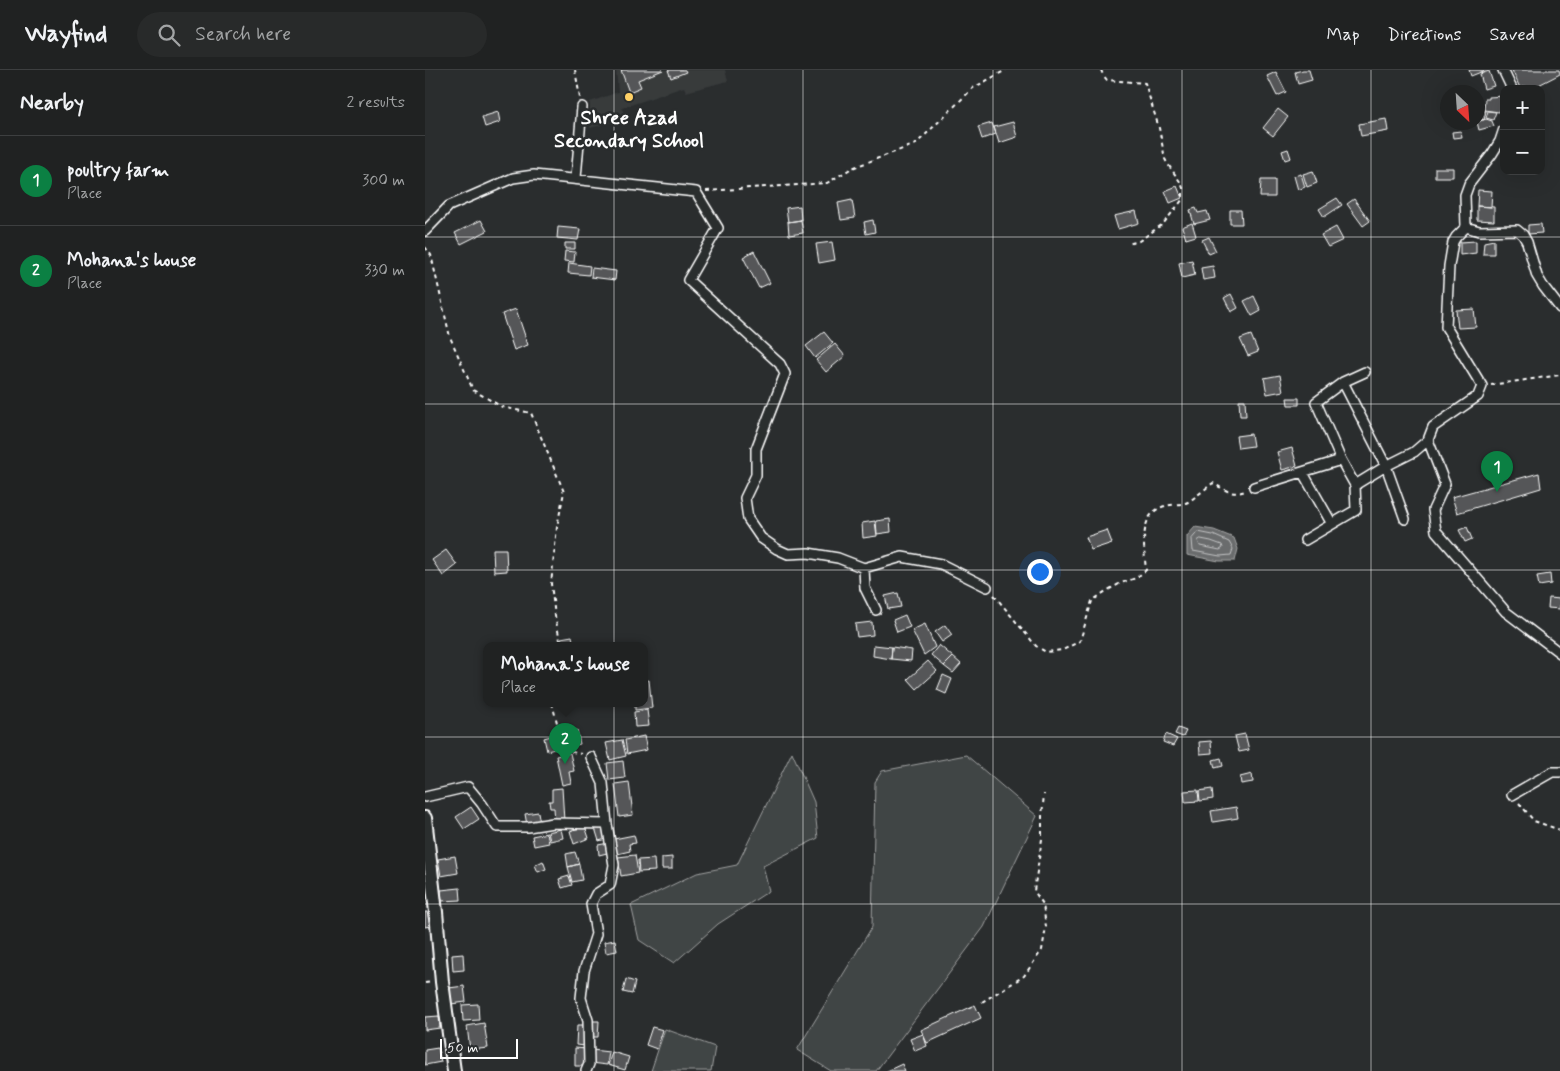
<!DOCTYPE html>
<meta charset="utf-8">
<style>
:root{--surface:#202222;--page:#282a2a;--text:#f1f3f6;--muted:#a2a4a5;--line:#3d3f40;--accent:#0b8043}
body{margin:0;font-family:Mynerve,sans-serif;background:var(--page);color:var(--text)}
.controls{position:absolute;right:15px;top:15px;display:grid;overflow:hidden;border-radius:10px;box-shadow:0 5px 20px #0002}
.controls button{width:45px;height:45px;display:grid;place-items:center;padding:0;border:0;border-bottom:1px solid var(--line);background:var(--surface);color:var(--text);font:25px sans-serif}
.compass{position:absolute;left:1015px;top:15px;width:45px;height:45px;border-radius:50%;background:var(--surface);box-shadow:0 5px 20px #0002;rotate:155deg}
.scale{position:absolute;left:15px;bottom:12px;width:78px;box-sizing:border-box;padding-left:5px;border:2px solid #fff;border-top:0;font-size:14px;line-height:18px;white-space:nowrap;color:#fff;-webkit-text-stroke:4px #2a2d2e;paint-order:stroke}
.you{position:absolute;left:614px;top:501px;width:18px;height:18px;margin:-12px;border:4px solid #fff;border-radius:50%;background:#1a73e8;box-shadow:0 0 0 8px #1a73e833}
.badge{display:grid;place-items:center;width:32px;height:32px;border-radius:50%;background:var(--accent);color:#fff;font-size:16px;font-weight:700}
.pin{position:absolute;translate:-50% -41px;filter:drop-shadow(0 1px 2px #0008)}
.pin::after{content:'';position:absolute;top:26px;width:18px;height:15px;background:inherit;clip-path:polygon(0 0,100% 0,50% 100%)}
.popup{position:absolute;left:58px;top:572px;width:165px;height:65px;box-sizing:border-box;display:grid;place-content:center;border-radius:10px;background:var(--surface);filter:drop-shadow(0 1px 4px #0005);font-size:16px;white-space:nowrap;color:var(--muted)}
.popup b{font-size:19px;color:var(--text)}
.popup::after{content:'';position:absolute;left:50%;top:100%;margin-left:-10px;border:10px solid transparent;border-top-color:var(--surface)}
.list{margin:0;padding:0;list-style:none}
h2{display:flex;justify-content:space-between;align-items:center;height:65px;margin:0;padding:0 20px;font-size:21px}
h2 small{font-size:16px;font-weight:400;color:var(--muted)}
.list li{display:grid;grid-template-columns:32px 1fr auto;gap:15px;align-items:center;box-sizing:border-box;height:90px;padding:0 20px;border-top:1px solid var(--line)}
.list b{display:block;font-size:19px;white-space:nowrap}
.list p{margin:0;font-size:16px;white-space:nowrap;color:var(--muted)}
.list em{font-size:16px;font-style:normal;color:var(--muted)}
.icon{flex:none;width:28px;height:28px;fill:none;stroke:currentColor;stroke-width:2;stroke-linecap:round;stroke-linejoin:round}
.map{position:relative;flex:none;width:1135px;height:1001px;overflow:hidden}
header{display:flex;align-items:center;gap:30px;box-sizing:border-box;height:70px;padding:0 25px;background:var(--surface);border-bottom:1px solid var(--line)}
header strong{font-size:24px}
nav{display:flex;gap:28px;margin-inline-start:auto;font-size:18px}
.search{width:350px;height:45px;background:var(--page);display:flex;align-items:center;gap:12px;box-sizing:border-box;padding:0 18px;border-radius:28px;color:var(--muted);font-size:19px}
main{display:flex}
aside{flex:1;background:var(--surface)}
.map>svg:first-child{display:block}
</style>
<header>
<strong>Wayfind</strong>
<div class="search"><svg class="icon" aria-label="search" viewBox="0 0 24 24"><circle cx="10" cy="10" r="6"/><path d="M15 15l6 6"/></svg>Search here</div>
<nav><a>Map</a><a>Directions</a><a>Saved</a></nav>
</header>
<main>
<aside>
<h2>Nearby<small>2 results</small></h2>
<ul class="list">
<li><span class="badge">1</span><div><b>poultry farm</b><p>Place</p></div><em>300 m</em></li>
<li><span class="badge">2</span><div><b>Mohana's house</b><p>Place</p></div><em>330 m</em></li>
</ul>
</aside>
<div class="map">
<svg width="1135" height="1001" viewBox="0 0 1135 1001">
<rect width="100%" height="100%" fill="#2a2d2e"/>
<filter id="ink" filterUnits="userSpaceOnUse"><feTurbulence type="fractalNoise" baseFrequency=".02" numOctaves="2"/><feDisplacementMap in="SourceGraphic" scale="10" xChannelSelector="R" yChannelSelector="G"/><feConvolveMatrix kernelMatrix="1 2 1 2 8 2 1 2 1" color-interpolation-filters="sRGB"/></filter>
<g filter="url(#ink)">
<path fill="#373a3b" d="M191,0H300L303,11L261,22L259,17L197,38L201,49L165,58V32L193,22Z"/>
<path fill="#414445" stroke="#a0a2a2" d="M367,682L389,732L393,768L338,796L344,821L293,854L249,893L214,870L206,835L272,803L312,795Z
M541,685L612,746L559,857L451,1001H406L372,980L447,857L450,712L457,701Z
M240,959L290,977L286,1001H226Z"/>
<path fill="#6a6c6d" stroke="#a6a7a7" d="M770,457L789,460L809,468L813,479L810,491H794L762,485V466Z"/>
<g fill="none" stroke-linecap="round" stroke-linejoin="round">
<path stroke="#c3c4c5" stroke-width="1" d="M773,462L788,465L804,472L808,479L806,485L795,486L768,481L767,469Z
M776,469L786,471L797,475L798,478L795,480L775,476L773,471Z"/>
</g>
<path fill="#555758" stroke="#fff" d="M196,0H238L213,10L216,17L204,22Z
M243,0H260L261,2L246,8Z
M878,0H884L887,10L873,14L870,2Z
M1044,0H1061L1046,6Z
M1087,0H1134L1135,4L1106,19H1103L1101,16L1095,18Z
M1064,1L1069,16L1059,19L1055,4Z
M851,2L861,22L852,26L842,6Z
M1079,26V33L1074,42L1059,40L1060,29H1064V27Z
M1056,32L1058,41L1052,43V33Z
M853,39L863,47L848,66L838,58Z
M1059,41H1061L1059,50L1054,48L1056,42Z
M1063,41L1071,42L1068,50L1061,48Z
M73,42L75,52L60,57L57,47Z
M961,49L963,61L936,66L934,54Z
M1061,49L1067,51L1069,56L1054,60L1052,52Z
M588,52L592,67L574,73L569,57Z
M567,53L571,64L557,69L553,57Z
M1036,61L1037,67L1028,68L1027,62Z
M863,79L866,88L860,90L857,81Z
M1010,98H1028V107H1010Z
M888,101L892,113L882,117L878,104Z
M876,104L880,117L873,120L869,106Z
M836,110H850V127H835Z
M752,116L757,128L745,133L740,121Z
M1053,120L1067,121L1066,137L1052,136Z
M912,128L917,135L899,147L894,139Z
M929,129L945,151L938,156L922,134Z
M427,130L430,148L416,150L413,133Z
M375,136L376,150L363,152L361,138Z
M1052,136L1069,137V151L1052,150Z
M771,138L773,143L782,141L785,150L769,154L765,140Z
M805,140H816L817,154H805Z
M711,141L714,153L693,159L689,146Z
M56,150L62,161L36,174L30,163Z
M376,150L378,163L364,165L363,152Z
M448,150L450,162L441,164L439,152Z
M767,153L771,166L761,169L757,157Z
M1116,154L1117,163L1103,164V155Z
M133,157L155,159L153,170L132,168Z
M911,157L918,170L903,177L896,165Z
M784,167L791,181L784,184L777,170Z
M1069,170V184H1058L1059,172Z
M1051,171V183L1035,185V172Z
M407,172L410,190L394,193L391,174Z
M140,173H150V179H140Z
M140,181L150,182L149,192L139,191Z
M329,181L345,213L334,218L318,187Z
M767,190L770,205L757,208L754,193Z
M144,193L165,196L164,205L143,203Z
M788,196L790,208L778,210L776,198Z
M167,198L191,201L190,210L166,207Z
M806,224L813,238L806,242L799,228Z
M829,226L836,241L827,246L819,231Z
M91,239L103,275L89,280L77,244Z
M1049,239L1051,257L1033,258L1031,240Z
M399,262L408,273L390,288L381,276Z
M826,265L833,282L823,286L815,269Z
M410,274L420,286L401,302L391,290Z
M855,305L858,321L842,324L839,308Z
M862,328H874V335H863Z
M814,330H820L821,346H815Z
M826,364L828,376L813,378L811,366Z
M867,378L872,396L857,400L852,382Z
M1114,403L1116,418L1032,443L1027,427Z
M465,449L466,462L452,464L451,451Z
M450,451L452,466L438,468L437,453Z
M1042,457L1047,469L1040,472L1034,460Z
M682,460L687,473L666,480L661,467Z
M68,479H81L82,501L69,502Z
M21,480L32,495L18,506L7,490Z
M1125,504L1126,514L1114,516L1112,506Z
M473,523L476,537L463,539L460,526Z
M1124,528L1135,529V539L1123,538Z
M480,545L485,557L472,562L468,550Z
M447,552L448,565L432,567L430,554Z
M500,554L510,577L499,585L487,560Z
M520,555L527,565L517,572L510,562Z
M147,566L149,575H138L136,568Z
M449,575L467,577L466,589L448,586Z
M514,575L528,587L519,596L506,585Z
M467,577L487,580L486,591L466,589Z
M528,587L536,594L528,603L519,596Z
M503,591L512,601L492,619L483,609Z
M518,605L527,609L521,624L512,620Z
M224,610L227,638L210,640V633H219V611Z
M222,640L224,656L210,657L209,642Z
M753,658L761,661L758,667L750,664Z
M152,660L155,674L142,677L139,663Z
M133,664L137,677L122,681L119,668Z
M741,664L752,669L748,676L738,672Z
M820,664L824,680L814,682L810,666Z
M219,666L222,680L202,684L200,670Z
M197,670L201,686L185,690L181,673Z
M786,671L787,683L775,684L774,672Z
M145,683L149,701L144,702L146,713L137,715L131,686Z
M796,688L798,696L790,698L788,690Z
M198,691L200,708L184,710L182,693Z
M827,704L828,712L816,714L815,707Z
M204,712L208,745L194,747L190,714Z
M137,718L139,751H130L129,738H125L124,731H127V719Z
M787,719L788,729L775,731L774,721Z
M773,720L774,731L760,732L759,721Z
M46,737L54,749L39,759L31,747Z
M811,737L813,748L788,752L786,741Z
M113,742L115,753L102,755L100,744Z
M180,755L184,768L174,771L170,758Z
M160,756L164,768L149,774L145,761Z
M136,759L138,768L125,771L123,762Z
M122,763L124,773L109,776L107,766Z
M209,765L211,773L204,774L205,781L192,784L189,769Z
M184,773L186,782L174,785L173,775Z
M150,782L154,794L143,797L141,784Z
M210,785L213,803L196,806L193,787Z
M30,786L33,803L16,806L13,789Z
M247,787V799H237V788Z
M229,789L230,801L214,802L213,790Z
M118,791L121,799L113,802L110,795Z
M154,794L157,810L147,812L143,797Z
M144,806L147,815L137,818L134,809Z
M35,818L36,830L17,831L16,820Z
M0,842H2L5,856L0,857Z
M190,870L192,881L181,883L179,872Z
M38,884L39,900L28,901L27,885Z
M201,909L210,912L207,924L198,922Z
M39,916L41,932L26,934L24,918Z
M53,934L54,950L38,951L37,935Z
M550,935L556,948L502,973L496,960Z
M14,946L15,958L0,960V947Z
M165,951H174L173,967H164Z
M59,953L63,978L45,980L42,956Z
M152,955H162L161,976L151,975Z
M227,957L238,960L232,979L221,975Z
M498,964L502,976L490,981L485,969Z
M13,978L16,992L0,995V980Z
M150,978L162,979L161,996H150Z
M167,980L184,982L182,995L165,993Z
M187,982L204,987L200,1000L183,995Z
M477,994L480,1001H462Z"/>
<g fill="none" stroke-linecap="round" stroke-linejoin="round">
<g stroke="#fff" stroke-width="12">
<path id="minor" d="M1078,0L1087,19
M1079,59L1075,71L1067,84L1044,114L1040,125L1041,157L1031,167L1028,172L1024,196L1021,257L1057,316L1053,326L1008,357L1003,370L1020,414L1008,440L1011,461L1081,542L1135,583
M151,108L157,37
M1041,157L1054,161L1092,160L1098,165L1102,172L1112,206L1118,216L1135,238
M0,161L24,136L88,108L109,105L271,122L293,158L263,210L355,294L360,304L331,379V405L320,428L323,449L336,468L352,479L363,484L383,483L413,488L439,498L477,487L516,494L562,517
M918,312L961,396L980,449
M878,403L907,454
M930,415L961,396L989,382L1003,370
M829,417L916,390
M880,470L931,440L930,415L916,390L891,332L918,312L940,302
M439,498L440,518L451,540
M1087,725L1127,702H1135
M0,727L43,717L57,734L72,757H103L128,753L182,754L178,713L166,687
M161,1001L164,994L163,950L156,928L159,901L171,864L166,834L171,824L185,815L189,795L182,754"/>
</g>
<g stroke="#fff" stroke-width="16">
<path id="secondary" d="M0,748L11,842L17,912L29,1001"/>
</g>
<path stroke="#fff" stroke-width="2" stroke-dasharray="4 4" stroke-linecap="butt" d="M150,0L155,28
M676,0L678,5L682,10L720,13L734,58L740,89L742,93L756,113L758,118V129L738,154L714,171L703,174
M281,121L402,113L427,98L491,74L548,18L581,0
M0,177L6,185L25,267L48,320L77,337L106,343L139,422L132,457L126,514L130,546L136,575
M1066,315L1135,305
M569,525L611,576L621,582L638,580L655,571L667,531L681,521L696,513L711,508L721,500C719,478 713,443 740,436C747,434 757,435 763,432C772,426 780,419 788,413C800,420 807,426 820,421
M127,633L139,680L156,684
M1094,733L1109,751L1135,760
M0,913L7,912
M557,932L599,906L617,880L621,857L618,834L609,821L617,769V746L619,724"/>
<use href="#minor" stroke="#2a2d2e" stroke-width="9"/>
<use href="#secondary" stroke="#2a2d2e" stroke-width="12"/>
</g>
</g>
<path fill="none" stroke="#fff" stroke-width="1" stroke-opacity="0.55" d="M189,0V1001M378,0V1001M568,0V1001M757,0V1001M946,0V1001M0,167H1135M0,334H1135M0,500H1135M0,667H1135M0,834H1135"/>
<circle fill="#ffd166" stroke="#2a2d2e" stroke-width="2" cx="204" cy="27" r="5"/>
<g text-anchor="middle" stroke-width="5" stroke-linejoin="round" paint-order="stroke">
<g font-size="20" font-weight="bold" fill="#fff" stroke="#2a2d2e">
<text x="204" y="54">Shree Azad<tspan x="204" dy="23">Secondary School</tspan></text>
</g>
</g>
</svg>
<div class="controls">
<button>+</button>
<button>−</button>
</div>
<svg class="compass" viewBox="-18 -18 36 36"><path d="M0-13l5 13h-10z" fill="#e53935"/><path d="M0 13l5-13h-10z" fill="#a2a4a5"/></svg>
<div class="scale">50 m</div>
<div class="you"></div>
<div class="pin badge" style="left:1072px;top:422px">1</div>
<div class="pin badge" style="left:140px;top:694px">2</div>
<div class="popup"><b>Mohana's house</b>Place</div>
</div>
</main>
